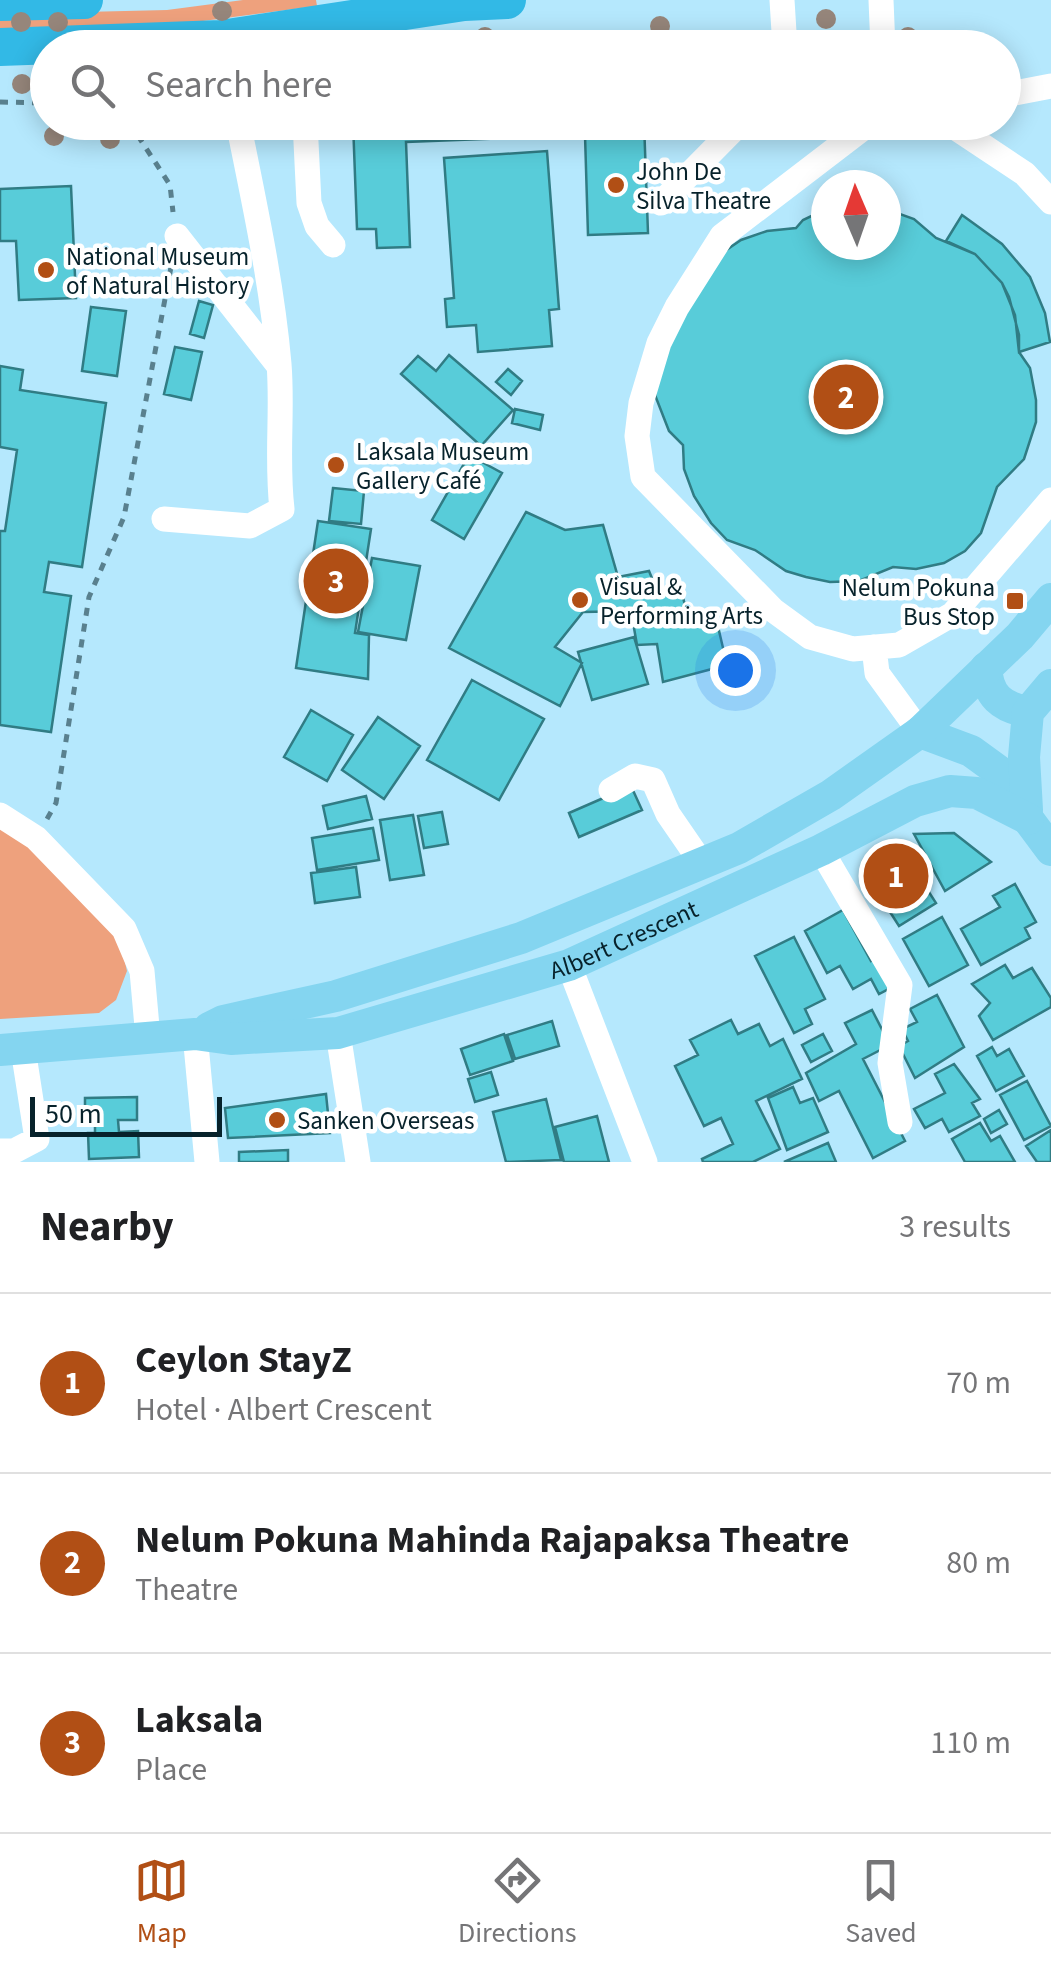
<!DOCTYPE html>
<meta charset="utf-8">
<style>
:root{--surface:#fff;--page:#f2f2f2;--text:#202124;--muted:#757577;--line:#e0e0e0;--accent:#b14f15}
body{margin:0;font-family:"Source Sans 3",sans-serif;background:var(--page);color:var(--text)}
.compass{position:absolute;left:811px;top:170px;width:90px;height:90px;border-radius:50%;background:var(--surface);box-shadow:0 5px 25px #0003;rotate:358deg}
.scale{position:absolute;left:30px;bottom:25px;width:192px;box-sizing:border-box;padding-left:10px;border:5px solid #07222b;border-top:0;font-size:28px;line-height:35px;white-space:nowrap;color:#07222b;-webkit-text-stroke:8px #fff;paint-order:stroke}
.you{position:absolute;left:735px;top:670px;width:35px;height:35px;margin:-25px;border:8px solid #fff;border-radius:50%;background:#1a73e8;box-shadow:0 0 0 15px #1a73e833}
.badge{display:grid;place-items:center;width:65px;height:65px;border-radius:50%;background:var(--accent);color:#fff;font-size:32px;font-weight:700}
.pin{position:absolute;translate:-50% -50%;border:5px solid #fff;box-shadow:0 2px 10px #0006}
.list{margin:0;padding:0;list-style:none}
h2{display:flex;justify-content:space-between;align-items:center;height:130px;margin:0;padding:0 40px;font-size:42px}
h2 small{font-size:32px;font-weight:400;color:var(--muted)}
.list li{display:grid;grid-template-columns:65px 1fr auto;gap:30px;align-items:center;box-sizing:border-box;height:180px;padding:0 40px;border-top:2px solid var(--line)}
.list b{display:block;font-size:38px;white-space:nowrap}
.list p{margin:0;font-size:32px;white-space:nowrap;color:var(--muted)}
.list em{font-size:32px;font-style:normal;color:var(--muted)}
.icon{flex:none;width:55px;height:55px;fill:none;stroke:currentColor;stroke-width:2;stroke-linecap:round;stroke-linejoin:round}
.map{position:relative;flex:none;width:1051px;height:1162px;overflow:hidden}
.search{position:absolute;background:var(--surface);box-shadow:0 5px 25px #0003;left:30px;right:30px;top:30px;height:110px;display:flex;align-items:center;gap:25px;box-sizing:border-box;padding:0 35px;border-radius:55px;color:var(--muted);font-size:38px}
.sheet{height:670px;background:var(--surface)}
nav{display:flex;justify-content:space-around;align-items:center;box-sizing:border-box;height:140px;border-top:2px solid var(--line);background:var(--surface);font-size:28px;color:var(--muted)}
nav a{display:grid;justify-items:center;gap:5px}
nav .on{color:var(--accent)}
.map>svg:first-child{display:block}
</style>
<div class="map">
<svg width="1051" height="1162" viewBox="0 0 1051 1162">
<rect width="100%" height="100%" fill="#b5e8fd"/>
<path fill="#eea17d" d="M243,0H316L317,6L165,26L0,30V14L167,10Z
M0,825L37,846L118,933L127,971L116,1000L99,1013L0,1019Z"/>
<path fill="#58ccd9" stroke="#307c84" stroke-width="2.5" d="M827,37H864V48H827Z
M353,122H644L648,233L588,235L585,135L406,142L410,247L377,248L376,229H357Z
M547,151L559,309L549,310L552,346L478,352L476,325L447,327L445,299L454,298L444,158Z
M71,186L76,298L19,300L16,241H0V189Z
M826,209V245H886V209L914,219L936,238L975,254L1002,283L1009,297L1019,335V352L1030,368L1036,400V422L1024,459L997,487L981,533L965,551L944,563L916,569L893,567L859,581L830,582L806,577L786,571L755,550L727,540L711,523L694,496L684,469L683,445L669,431L655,395L660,354L722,253L741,240L767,231L796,228L803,220Z
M962,215L1002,244L1030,277L1045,313L1050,342L1019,352L1015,315L1002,283L975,254L946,241Z
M199,301L213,305L204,338L190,334Z
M91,307L126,311L117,376L82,371Z
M175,347L202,352L191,400L164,394Z
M449,355L513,410L481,446L401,374L418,356L436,371Z
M0,366L23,370L20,390L106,403L82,567L49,562L44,592L71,596L51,732L0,725V531H5L17,450L0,447Z
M508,369L522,381L511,395L496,382Z
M515,409L543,415L540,430L512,423Z
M469,455L502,473L464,539L432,520Z
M333,488L364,491L361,524L329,521Z
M526,512L565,530L603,525L618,577L649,571L656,588L681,589L689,622L716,618L727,665L663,682L657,644L637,645L631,611L583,612L555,647L582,663L560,706L449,648Z
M318,521L371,529L355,633L369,635L368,679L296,668Z
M372,558L420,566L406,640L358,632Z
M634,637L648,684L592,700L578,652Z
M472,680L544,719L499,800L427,760Z
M311,710L353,735L327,781L284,757Z
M378,717L420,746L384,799L342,770Z
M631,786L642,810L579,837L569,813Z
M366,796L372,819L328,829L323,806Z
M442,812L448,844L424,848L418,816Z
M413,815L424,875L390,880L380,820Z
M373,828L379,860L317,870L312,838Z
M954,833L991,862L945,891L914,834Z
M902,850L936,903L899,926L865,873Z
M356,867L360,897L315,903L311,873Z
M1015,884L1036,922L1025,928L1030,938L981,965L961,929L1000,907L993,896Z
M843,910L871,961L882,955L898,984L879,994L871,979L853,989L840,966L827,973L805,931Z
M942,917L968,965L929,986L903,939Z
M794,937L825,999L805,1009L812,1024L794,1033L755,956Z
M1005,965L1013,978L1032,968L1051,998V1007L993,1040L979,1016L990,1003L972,984Z
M937,995L964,1047L915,1078L899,1046L908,1041L902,1029L917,1022L910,1009Z
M872,1010L890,1045L863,1059L905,1141L873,1158L839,1091L819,1101L806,1073L856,1044L845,1023Z
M731,1020L738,1034L759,1024L770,1046L783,1039L802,1079L756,1101L780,1149L753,1162H703L702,1159L733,1144L721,1118L704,1126L675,1066L698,1055L690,1040Z
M552,1021L559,1046L515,1059L507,1035Z
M504,1034L513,1061L470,1075L461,1049Z
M823,1034L832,1051L811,1062L802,1045Z
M992,1047L997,1056L1009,1049L1024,1076L996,1091L977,1056Z
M954,1064L980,1099L972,1103L980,1116L949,1132L942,1119L925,1128L914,1109L945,1093L935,1074Z
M491,1072L498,1095L475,1102L468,1079Z
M1027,1081L1051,1126L1024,1140L1000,1095Z
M793,1087L800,1103L813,1098L828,1132L787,1150L768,1098Z
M326,1094L330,1133L228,1138L225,1108Z
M137,1097V1120H118L119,1132L138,1131L139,1157L89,1159L88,1133H95V1121H85V1098Z
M546,1099L561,1160L506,1162L493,1112Z
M999,1110L1007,1124L991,1133L984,1119Z
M597,1116L609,1162H564L555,1127Z
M980,1123L991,1141L1000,1136L1015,1162H965L952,1139Z
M1051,1130V1162H1037L1026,1146Z
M828,1143L836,1162H784Z
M288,1150V1162H239V1152Z"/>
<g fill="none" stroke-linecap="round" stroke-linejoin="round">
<path stroke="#59808e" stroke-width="5" stroke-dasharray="8 8" stroke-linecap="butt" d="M0,102L48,103
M129,122L170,185L173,212
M47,819L56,803L89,597L124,517L171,267"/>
<path stroke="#fff" stroke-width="25" d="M782,0L785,48
M881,0L883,48
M1004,95L1051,86
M305,122L309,203L317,226L333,245
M871,122L722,236L677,307L659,343L641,403L637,436L643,477L773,610L810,637L853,649L899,645L953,614L1051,500
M947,122L1025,174L1051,202
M661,203L741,122
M177,236L279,366
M164,519L250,526L282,509C276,458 283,412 279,364C272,283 254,202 238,122
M874,647L877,673L920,732
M611,790L635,776L653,780L668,814L701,862
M0,815L36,838L124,929L142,971L148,1038
M821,850L900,985L890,1063L900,1122
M569,965L645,1162
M338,1033L358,1162
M195,1034L207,1162
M0,1151H14L37,1139L23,1049"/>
<g stroke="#84d5f0" stroke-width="32">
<path d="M986,668C988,696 1001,707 1028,712"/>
<path d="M920,732L971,751L1004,775L1028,819L1051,850"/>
<path d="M1027,810L1024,757L1028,712L1051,685"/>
<path d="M209,1028L223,1021L336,996L521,938L739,848L831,795L920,732L1020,636L1051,599"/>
<path id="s1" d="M0,1050L195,1034L231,1039L338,1033L569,965L821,850L915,801L950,791L977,793L1028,819"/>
</g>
<path stroke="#32b9e6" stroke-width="38" d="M0,2L84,0
M0,47L221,39L464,2L507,0"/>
</g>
<g fill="#96867b">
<circle cx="222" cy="11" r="10"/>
<circle cx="826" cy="19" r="10"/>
<circle cx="21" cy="22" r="10"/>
<circle cx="58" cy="22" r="10"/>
<circle cx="660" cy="26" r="10"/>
<circle cx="485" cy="37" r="10"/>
<circle cx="908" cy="37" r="10"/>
<circle cx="22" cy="84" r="10"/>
<circle cx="54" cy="136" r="10"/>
<circle cx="110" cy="139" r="10"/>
</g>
<g fill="#b14f15" stroke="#fff" stroke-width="4">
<circle cx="616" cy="185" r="10"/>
<circle cx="46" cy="270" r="10"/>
<circle cx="336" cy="465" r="10"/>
<circle cx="580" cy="600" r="10"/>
<rect x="1005" y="591" width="20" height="20" rx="5"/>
<circle cx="277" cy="1120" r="10"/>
</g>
<g text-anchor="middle" stroke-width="9" stroke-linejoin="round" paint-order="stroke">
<g font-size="25" fill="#07222b" stroke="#fff" text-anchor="start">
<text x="636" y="180">John De<tspan x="636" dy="29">Silva Theatre</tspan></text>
<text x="66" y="265">National Museum<tspan x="66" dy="29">of Natural History</tspan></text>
<text x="356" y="460">Laksala Museum<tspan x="356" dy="29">Gallery Café</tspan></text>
<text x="600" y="595">Visual &amp;<tspan x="600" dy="29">Performing Arts</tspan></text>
<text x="995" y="596" text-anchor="end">Nelum Pokuna<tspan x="995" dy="29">Bus Stop</tspan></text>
<text x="297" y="1129">Sanken Overseas</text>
</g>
<g font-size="25" fill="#07222b" stroke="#fff">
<text dy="9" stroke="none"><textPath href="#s1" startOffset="640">Albert Crescent</textPath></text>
</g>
</g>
</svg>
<svg class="compass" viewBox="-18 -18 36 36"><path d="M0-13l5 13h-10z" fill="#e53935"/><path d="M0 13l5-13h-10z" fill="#757577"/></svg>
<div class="scale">50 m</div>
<div class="you"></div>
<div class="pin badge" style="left:896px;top:876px">1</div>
<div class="pin badge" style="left:846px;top:397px">2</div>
<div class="pin badge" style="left:336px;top:581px">3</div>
<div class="search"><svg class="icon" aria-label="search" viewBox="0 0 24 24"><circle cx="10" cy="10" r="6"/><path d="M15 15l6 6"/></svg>Search here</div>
</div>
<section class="sheet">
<h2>Nearby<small>3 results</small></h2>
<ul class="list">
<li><span class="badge">1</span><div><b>Ceylon StayZ</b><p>Hotel · Albert Crescent</p></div><em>70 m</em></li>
<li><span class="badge">2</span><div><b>Nelum Pokuna Mahinda Rajapaksa Theatre</b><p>Theatre</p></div><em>80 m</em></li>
<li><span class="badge">3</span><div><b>Laksala</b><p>Place</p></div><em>110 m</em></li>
</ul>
</section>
<nav>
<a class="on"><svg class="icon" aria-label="map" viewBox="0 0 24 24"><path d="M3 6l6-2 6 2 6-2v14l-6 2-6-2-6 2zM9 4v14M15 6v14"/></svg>Map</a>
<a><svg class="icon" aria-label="directions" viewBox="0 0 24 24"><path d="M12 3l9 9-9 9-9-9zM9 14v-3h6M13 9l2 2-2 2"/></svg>Directions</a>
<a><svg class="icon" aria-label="saved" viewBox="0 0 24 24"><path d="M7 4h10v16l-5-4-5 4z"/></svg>Saved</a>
</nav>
